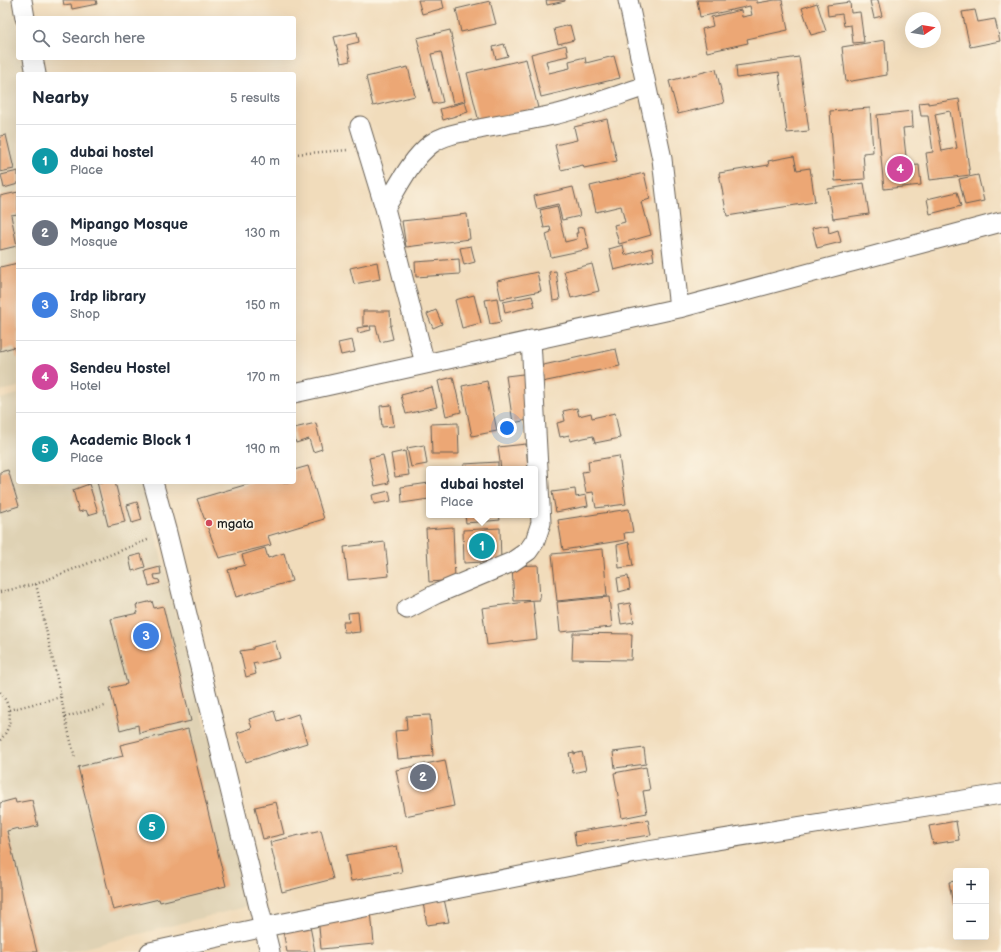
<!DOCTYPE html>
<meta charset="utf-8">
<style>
:root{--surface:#fff;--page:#f2f2f3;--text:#1f2937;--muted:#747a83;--line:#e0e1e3;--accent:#d1495b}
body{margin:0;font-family:"Balsamiq Sans",sans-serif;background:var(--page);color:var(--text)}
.controls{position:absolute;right:12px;bottom:12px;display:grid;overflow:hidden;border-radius:4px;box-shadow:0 4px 16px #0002}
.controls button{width:36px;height:36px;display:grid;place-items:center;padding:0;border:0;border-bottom:1px solid var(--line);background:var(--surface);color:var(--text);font:20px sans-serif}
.compass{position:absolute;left:905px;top:12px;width:36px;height:36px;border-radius:50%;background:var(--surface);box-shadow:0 4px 16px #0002;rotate:78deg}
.you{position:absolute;left:507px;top:428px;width:14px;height:14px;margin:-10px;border:3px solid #fff;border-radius:50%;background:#1a73e8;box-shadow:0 0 0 6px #1a73e833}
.badge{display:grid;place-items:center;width:26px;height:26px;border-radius:50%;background:var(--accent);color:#fff;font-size:13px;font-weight:700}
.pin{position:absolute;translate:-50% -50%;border:2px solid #fff;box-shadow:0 1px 4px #0006}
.popup{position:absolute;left:426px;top:466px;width:112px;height:52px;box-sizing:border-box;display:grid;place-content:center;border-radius:4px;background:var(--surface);filter:drop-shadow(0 1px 3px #0005);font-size:13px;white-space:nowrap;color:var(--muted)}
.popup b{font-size:15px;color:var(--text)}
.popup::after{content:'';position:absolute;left:50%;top:100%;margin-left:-8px;border:8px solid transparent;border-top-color:var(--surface)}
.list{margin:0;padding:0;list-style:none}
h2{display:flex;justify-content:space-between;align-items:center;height:52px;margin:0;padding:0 16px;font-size:17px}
h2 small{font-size:13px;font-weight:400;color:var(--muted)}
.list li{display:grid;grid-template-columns:26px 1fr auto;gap:12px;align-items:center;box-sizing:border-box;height:72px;padding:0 16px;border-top:1px solid var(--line)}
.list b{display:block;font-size:15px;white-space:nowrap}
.list p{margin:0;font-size:13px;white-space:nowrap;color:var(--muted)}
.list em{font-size:13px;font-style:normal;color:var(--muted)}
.icon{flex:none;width:22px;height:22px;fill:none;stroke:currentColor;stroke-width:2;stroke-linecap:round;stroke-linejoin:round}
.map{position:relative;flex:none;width:1001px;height:952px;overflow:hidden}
.search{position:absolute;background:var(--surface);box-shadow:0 4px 16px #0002;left:16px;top:16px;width:280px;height:44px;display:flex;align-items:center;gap:10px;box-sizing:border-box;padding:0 14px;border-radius:4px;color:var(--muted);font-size:15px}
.panel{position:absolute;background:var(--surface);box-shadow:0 4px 16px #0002;left:16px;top:72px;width:280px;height:412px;border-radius:4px}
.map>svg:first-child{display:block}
</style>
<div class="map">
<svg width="1001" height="952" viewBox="0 0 1001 952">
<rect width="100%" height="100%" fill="#fcf5e5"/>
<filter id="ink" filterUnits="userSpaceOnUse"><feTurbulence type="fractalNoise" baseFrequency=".025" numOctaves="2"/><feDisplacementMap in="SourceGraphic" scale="8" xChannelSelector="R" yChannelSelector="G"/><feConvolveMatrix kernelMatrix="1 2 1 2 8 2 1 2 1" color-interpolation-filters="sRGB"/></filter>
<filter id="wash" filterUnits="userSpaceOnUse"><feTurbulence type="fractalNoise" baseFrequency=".012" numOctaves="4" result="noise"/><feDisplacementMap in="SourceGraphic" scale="16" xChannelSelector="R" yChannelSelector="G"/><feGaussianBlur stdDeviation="0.9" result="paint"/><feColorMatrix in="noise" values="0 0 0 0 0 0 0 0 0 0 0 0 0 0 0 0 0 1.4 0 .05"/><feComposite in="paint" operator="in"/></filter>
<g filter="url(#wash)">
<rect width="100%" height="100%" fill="#f1dcbb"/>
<path fill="#dfd2b4" d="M0,0H12L18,25V58H27L31,74H18V387L0,391Z
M18,394V482H142L252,905L69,952H0V399Z"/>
<g id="blocks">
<path fill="#eca775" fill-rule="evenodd" d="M63,0H96L97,4L72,9L71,4L64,5Z
M418,0H442L444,8L422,14Z
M546,0H565V1L547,5Z
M697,0H757V3L775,0H782L788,30L747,39L748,43L707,52L702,29L713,26L711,17L741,10L742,17L752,15L750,6L700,17Z
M874,0H878L882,16L874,18L870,1Z
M490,1L496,24L461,32L456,9Z
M850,2L851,13L860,12L864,42L853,43L851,25L844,26L842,14L828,16L827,5Z
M817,3L826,31L811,35L802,8Z
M975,10L978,22L995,19L1000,41L970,47L962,12Z
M570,25L574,40L558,44L554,29Z
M450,30L454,48H453L465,101L453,104L441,52L431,54L443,102L433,104L417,38Z
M357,32L359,42L347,45L350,61L341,63L334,37Z
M885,40L887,75L846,82L842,47Z
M504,44L508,56L496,59L493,47Z
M566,45L568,56L546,61L549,73L570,68L569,61L585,57L586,63L614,56L620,78L541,97L531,54Z
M799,57L809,131L787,133L779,72L737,78L736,66Z
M526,59L538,108L479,122L467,73Z
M408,67L415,96L373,106L366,77Z
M716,69L724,103L678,114L669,81Z
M959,99L970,175L930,180L926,153L933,152L928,116H921L919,103L928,102V104ZM950,111L957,148L942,151L935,114Z
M465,102L468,112L443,120L440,109Z
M870,108L873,152L863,153L865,179L835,181L830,111Z
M912,111L913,127L903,128L907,166L919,165L921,185L884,189L877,115Z
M607,119L617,161L584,168L583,165L561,170L555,145L577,140L574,127Z
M6,135L14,169L0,172V136Z
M794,156L797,170L810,168L815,202L727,216L719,173L769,165L768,161Z
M18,171V184L4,188L1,175Z
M644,173L650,199L641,202L645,217H646L651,235L619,244L614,225L625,222L621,206L596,212L590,186Z
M978,175L984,201L965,205L959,179Z
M864,183L869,214L833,219L828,189Z
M573,187L580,216L562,220L558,204L537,209L534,196Z
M18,192V214L11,215L17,246L0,250V196Z
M957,192L961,206L930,214L927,199Z
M557,206L565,242L577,239L576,233H578L577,228L584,227L589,249L551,257L546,234L551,232L550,227L544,228L540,210Z
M467,214L470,239L406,247L402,221Z
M828,225L829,233L838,230L841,242L817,248L812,228Z
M623,245L625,255L652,248L654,260L614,270L609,249Z
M471,246L475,262L464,265L460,248Z
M459,259L460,274L416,277L415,262Z
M377,262L380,279L354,284L350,268Z
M18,263V358H17L14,347L0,351V267Z
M592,264L599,291L571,298L564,271Z
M556,271L560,300L553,301L549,272Z
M537,272L541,291L501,299L497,281Z
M474,295L481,323L462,328L455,300Z
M532,296L535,306L505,313L503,302Z
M497,298L501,322L490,324L485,300Z
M436,310L442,324L433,328L427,314Z
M363,311H390L391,326H390L393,339L380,342L376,326H370L371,330L358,333L357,328L369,326H363Z
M352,340L355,352L341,355L338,343Z
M616,349L620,366L542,382L539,366Z
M523,374H524L528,420L513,423L506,376Z
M453,377L461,412L446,416L438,381Z
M487,381L497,431L472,436L462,386Z
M432,387L437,407L406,414L401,395Z
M391,405L394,426L382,427L380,406Z
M577,408L579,416L591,413L592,418L615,413L620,438L595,443L593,436L570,441L569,435L560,437L557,423L565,421L563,411Z
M316,423L322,449L313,452L309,439L296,443L294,436V428Z
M458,423L459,454H432L431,424Z
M526,444L528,469H501L498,447Z
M424,445L427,464L411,467L407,448Z
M405,451L409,475L395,477L391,454Z
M383,455L389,483L375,486L369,458Z
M619,456L626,504L596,508L593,492L586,493L582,472L589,471L588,461Z
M498,462V469H464V464Z
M308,466L324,519L268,536L271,545L219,558L197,499L255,482H294V470Z
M8,470L19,506L0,512V472Z
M97,482H115L125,522L108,526Z
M429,483V499L402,503L401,487Z
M89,484L98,512L88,515L86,510L79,512L73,490Z
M575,489L576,497L586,495L588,506L556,512L552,492Z
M389,491L391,501L374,504L372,495Z
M137,502L142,520L132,523L127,505Z
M629,509L633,532L624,533L625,540L563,550L558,520Z
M465,515H499L500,520L466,523Z
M453,527L455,580L429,582L426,529Z
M500,528L501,561L464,563L463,530Z
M385,542L389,576L348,580L344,547Z
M629,542L633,566L619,568L617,545Z
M265,548L268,558L284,553L292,581L236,597L228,570L245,565L242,555Z
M603,549L607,596L557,601L552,554Z
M141,554L145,567L132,571L129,557Z
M538,565L540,600L514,601L512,566Z
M160,567L161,574L154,575L155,579L159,580L160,583L149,586L145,571Z
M628,576L630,589L619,592L617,578Z
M609,597L612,627L560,632L557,602Z
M152,601L154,608L163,606L191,721L139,733L138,725L120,730L110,688L127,684L111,619L138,613L136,605Z
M533,601L537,639L487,645L482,608Z
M630,603L634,622L621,624L618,605Z
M358,612L360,632L350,633V632H344L343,622H349L348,613Z
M573,633L632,634L631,660L572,659Z
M275,641L280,658L257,664V662L253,663L256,674L246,677L240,651L253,649V647Z
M274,711L277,721L298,714L307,743L246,762L237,733L252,728L249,719Z
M430,715L433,756L398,759L395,731L407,730L406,716Z
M188,729L226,886L160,902L159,899L113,910L78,767L123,756L120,745Z
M644,748L646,764L615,768L613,752Z
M574,752V754L582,752L586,770L573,773L569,753Z
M445,760L454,806L405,816L396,770Z
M646,767L650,790L643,791L647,813L622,818L614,773Z
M15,799L16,803L32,800L38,826L19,830L18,828L7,831L37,952H0V803Z
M276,802L284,834L263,839L255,807Z
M648,820L651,835L576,846L574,832Z
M956,821L959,840L933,844L929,826Z
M321,830L333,879L282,892L270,842Z
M397,846L402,872L351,881L346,855Z
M956,881V904L953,905L949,882Z
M444,899L449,922L427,925L423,903Z
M371,911L374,944L321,949L318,916Z
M309,921L315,952H287L282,926Z"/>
</g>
</g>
<g filter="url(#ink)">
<use href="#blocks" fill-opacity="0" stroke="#675f54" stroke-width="1"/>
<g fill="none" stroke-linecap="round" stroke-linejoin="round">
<g stroke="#675f54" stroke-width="21">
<path id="street" d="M22,0L25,18
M628,0L662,159L679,308
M33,58L36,74
M360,126L385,208L425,364
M385,208C398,187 411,159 431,144C446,133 466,132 484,128C507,124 530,120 553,115C584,108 615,96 646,86
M294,393L679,308L1001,222
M153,482L167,533L270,952
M407,609L436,594L512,562L528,551L535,541L541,523L531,340
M150,952L264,927L636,853L1001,794"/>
</g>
<path stroke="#675f54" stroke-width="2.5" stroke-dasharray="1 3" stroke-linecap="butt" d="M294,154L348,150
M0,592L36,584L150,539
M0,692C12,706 14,726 0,740
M61,697L65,717L75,758
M9,710L61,697L36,584
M65,717L105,706"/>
<use href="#street" stroke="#fff" stroke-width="19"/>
</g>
</g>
<circle fill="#d1495b" stroke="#fcf5e5" stroke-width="1.5" cx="209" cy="523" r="4"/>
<g text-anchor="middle" stroke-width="3.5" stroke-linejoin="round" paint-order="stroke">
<g font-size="13" fill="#1c1c1c" stroke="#fcf5e5" text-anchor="start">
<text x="217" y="528">mgata</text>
</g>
</g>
</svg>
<div class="controls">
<button>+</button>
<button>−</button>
</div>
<svg class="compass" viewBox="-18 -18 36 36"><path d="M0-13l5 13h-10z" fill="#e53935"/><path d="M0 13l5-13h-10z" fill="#747a83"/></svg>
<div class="you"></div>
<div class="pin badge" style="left:482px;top:546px;background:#0f9aa8">1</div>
<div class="popup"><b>dubai hostel</b>Place</div>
<div class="pin badge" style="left:423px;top:777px;background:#6b7280">2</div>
<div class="pin badge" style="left:146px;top:636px;background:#3f7fe0">3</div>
<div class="pin badge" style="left:900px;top:169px;background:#d1479c">4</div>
<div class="pin badge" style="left:152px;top:827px;background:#0f9aa8">5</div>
<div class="search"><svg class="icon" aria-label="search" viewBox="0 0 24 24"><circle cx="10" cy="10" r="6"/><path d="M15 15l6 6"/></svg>Search here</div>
<section class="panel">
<h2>Nearby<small>5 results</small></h2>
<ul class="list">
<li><span class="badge" style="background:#0f9aa8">1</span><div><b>dubai hostel</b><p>Place</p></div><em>40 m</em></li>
<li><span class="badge" style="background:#6b7280">2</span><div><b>Mipango Mosque</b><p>Mosque</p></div><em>130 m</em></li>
<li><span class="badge" style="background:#3f7fe0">3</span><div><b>Irdp library</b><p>Shop</p></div><em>150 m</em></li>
<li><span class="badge" style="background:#d1479c">4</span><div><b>Sendeu Hostel</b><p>Hotel</p></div><em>170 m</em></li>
<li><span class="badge" style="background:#0f9aa8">5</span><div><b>Academic Block 1</b><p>Place</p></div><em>190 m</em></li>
</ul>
</section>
</div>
